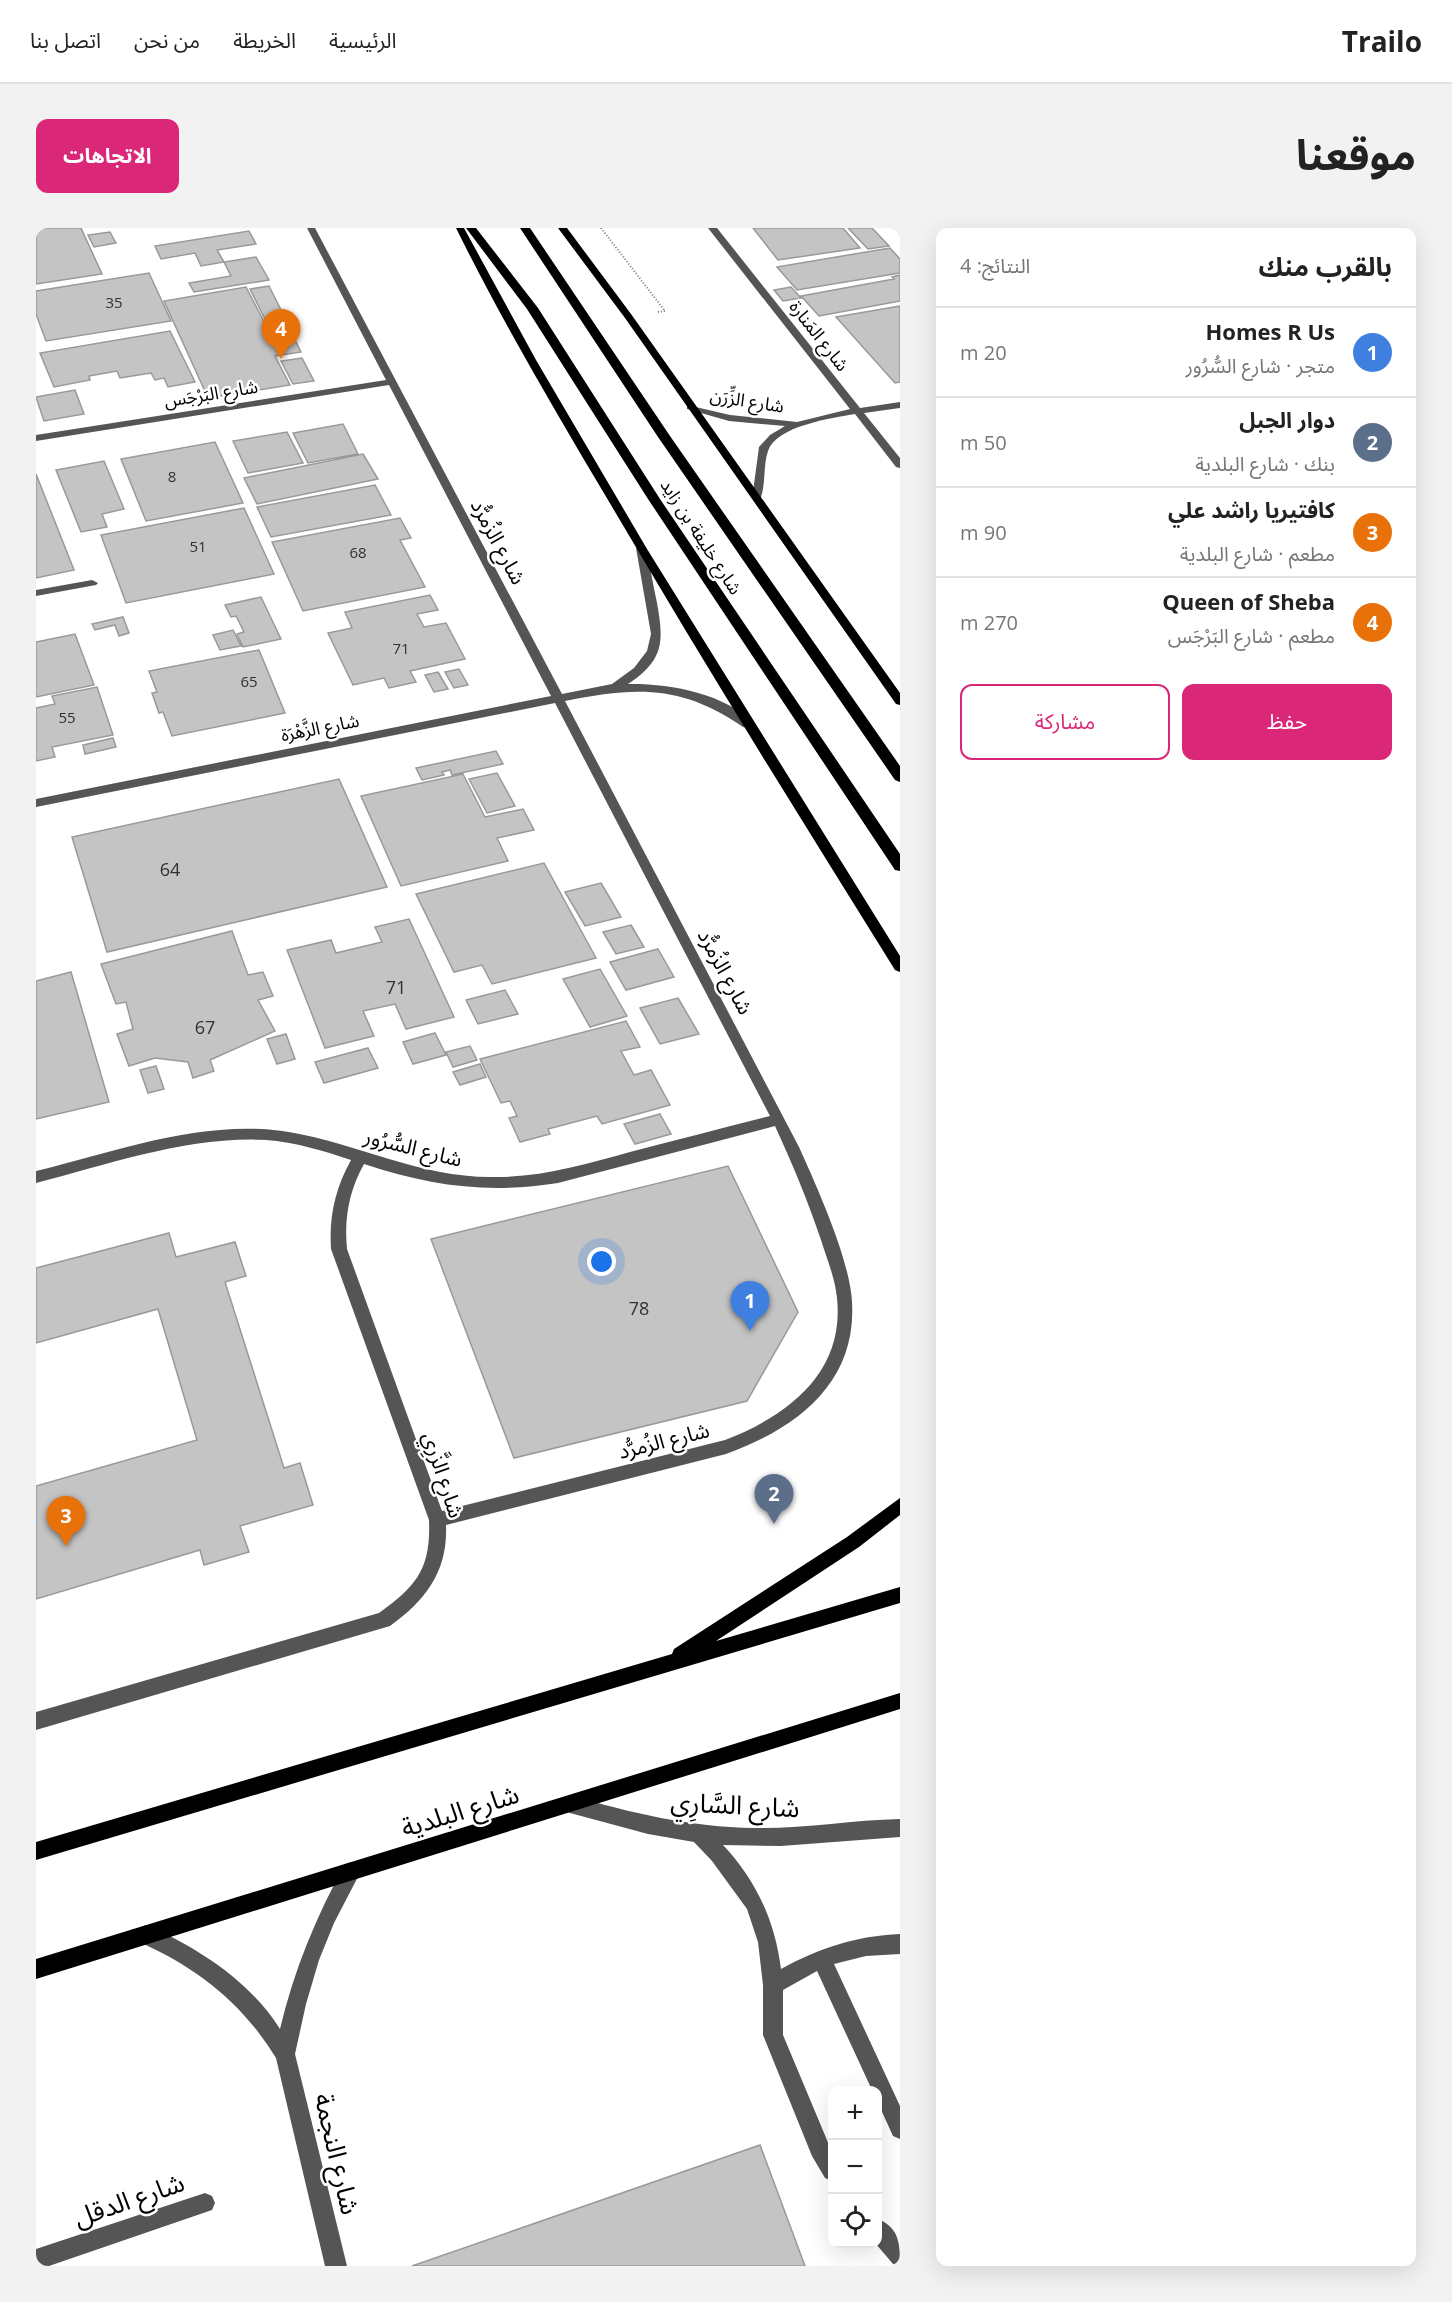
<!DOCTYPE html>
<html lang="ar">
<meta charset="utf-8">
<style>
:root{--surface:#fff;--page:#f2f2f2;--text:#222;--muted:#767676;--line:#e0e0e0;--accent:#db2777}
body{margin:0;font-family:"Open Sans","Noto Sans Arabic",sans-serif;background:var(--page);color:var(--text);direction:rtl}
.controls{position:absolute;right:18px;bottom:18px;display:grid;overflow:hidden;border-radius:12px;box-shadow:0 6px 24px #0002}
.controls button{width:54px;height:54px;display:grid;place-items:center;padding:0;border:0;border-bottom:2px solid var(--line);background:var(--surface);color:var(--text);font:30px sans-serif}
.you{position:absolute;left:566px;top:1034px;width:21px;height:21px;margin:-15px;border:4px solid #fff;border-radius:50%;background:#1a73e8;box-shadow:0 0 0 9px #1a73e833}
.badge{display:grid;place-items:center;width:39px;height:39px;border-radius:50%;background:var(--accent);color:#fff;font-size:20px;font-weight:700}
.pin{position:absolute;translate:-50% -50px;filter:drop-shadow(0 2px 3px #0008)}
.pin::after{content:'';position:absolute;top:32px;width:21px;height:18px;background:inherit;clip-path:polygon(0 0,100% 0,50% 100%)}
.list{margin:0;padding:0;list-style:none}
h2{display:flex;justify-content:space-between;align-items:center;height:78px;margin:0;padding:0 24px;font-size:26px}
h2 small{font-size:20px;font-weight:400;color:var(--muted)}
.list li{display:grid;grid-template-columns:39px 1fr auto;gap:18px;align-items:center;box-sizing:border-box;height:90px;padding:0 24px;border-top:2px solid var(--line)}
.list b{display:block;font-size:22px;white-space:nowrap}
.list p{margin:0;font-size:20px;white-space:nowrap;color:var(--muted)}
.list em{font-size:20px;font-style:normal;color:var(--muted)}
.actions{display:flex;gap:12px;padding:18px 24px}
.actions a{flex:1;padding:14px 0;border:2px solid var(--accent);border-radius:12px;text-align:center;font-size:21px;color:var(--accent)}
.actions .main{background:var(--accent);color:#fff}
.icon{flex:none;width:33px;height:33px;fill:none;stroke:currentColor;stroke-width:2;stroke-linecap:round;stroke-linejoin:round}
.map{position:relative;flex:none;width:864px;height:2038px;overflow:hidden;direction:ltr;border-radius:12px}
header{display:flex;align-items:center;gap:36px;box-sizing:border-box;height:84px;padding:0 30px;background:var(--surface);border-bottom:2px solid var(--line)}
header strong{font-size:28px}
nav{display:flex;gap:33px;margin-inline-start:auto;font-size:21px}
.intro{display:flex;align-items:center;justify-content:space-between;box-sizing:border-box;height:144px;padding:0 36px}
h1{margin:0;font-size:42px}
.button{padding:15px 27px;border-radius:12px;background:var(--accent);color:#fff;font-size:21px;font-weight:700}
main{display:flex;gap:36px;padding:0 36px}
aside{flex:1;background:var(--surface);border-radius:12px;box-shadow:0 6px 24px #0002}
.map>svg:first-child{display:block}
</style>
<header>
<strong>Trailo</strong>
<nav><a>الرئيسية</a><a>الخريطة</a><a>من نحن</a><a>اتصل بنا</a></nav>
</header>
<div class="intro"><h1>موقعنا</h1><a class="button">الاتجاهات</a></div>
<main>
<aside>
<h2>بالقرب منك<small>النتائج: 4</small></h2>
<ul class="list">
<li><span class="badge" style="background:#3f7fe0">1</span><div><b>Homes R Us</b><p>متجر · شارع السُّرُور</p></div><em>20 m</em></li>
<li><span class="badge" style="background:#5c6f8a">2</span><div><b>دوار الجبل</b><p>بنك · شارع البلدية</p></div><em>50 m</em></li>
<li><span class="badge" style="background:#e8710a">3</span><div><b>كافتيريا راشد علي</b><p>مطعم · شارع البلدية</p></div><em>90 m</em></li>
<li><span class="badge" style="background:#e8710a">4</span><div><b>Queen of Sheba</b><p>مطعم · شارع البَرْجَس</p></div><em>270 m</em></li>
</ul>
<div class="actions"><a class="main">حفظ</a><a>مشاركة</a></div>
</aside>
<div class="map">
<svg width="864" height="2038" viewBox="0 0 864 2038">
<rect width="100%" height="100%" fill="#fff"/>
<path fill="#c4c4c4" stroke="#999" stroke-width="1.5" d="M0,0H45L66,46L0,56Z
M717,0H807L824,20L742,32Z
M812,0H836L853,18L832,21Z
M213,3L220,16L181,22L188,34L165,38L159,25L125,31L119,18Z
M74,4L80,15L58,19L52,7Z
M854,20L864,31V45L761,62L741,39Z
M220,29L233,52L158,64L153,55L195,48L188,34Z
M113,45L135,93L10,113L0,86V63Z
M864,47V73L783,88L765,68L858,51L856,49Z
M233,58L255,102L236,105L214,61Z
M210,59L235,107L255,104L265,124L239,128L254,157L172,170L128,73Z
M755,59L765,70L747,73L738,62Z
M864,78V154L859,155L800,89Z
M134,103L159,154L132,159L128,150L119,152L115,145L84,150L81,143L53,148L54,152L18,159L4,125Z
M266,130L278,153L257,156L245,133Z
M39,162L48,186L8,193L0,169Z
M307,196L322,226L272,235L257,205Z
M251,204L267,235L212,245L197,213Z
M179,214L207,275L110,293L85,231Z
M327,226L342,251L221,276L208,250Z
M68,233L88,281L66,286L71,299L45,304L20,242Z
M0,246L38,342L0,350Z
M339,257L355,287L235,309L221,279Z
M208,280L238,346L90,375L65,307Z
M364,290L375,310L364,312L389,359L267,383L236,314Z
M394,367L402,382L381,386L388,399L410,395L429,431L374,443L380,454L353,460L348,450L317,457L292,405L316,400L309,384Z
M225,369L245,411L207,419L201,406L208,404L200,388L195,389L189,377Z
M87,389L93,405L83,408L79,397L59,402L56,396Z
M197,402L205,418L184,422L177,407Z
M39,406L58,457L0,469V414Z
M223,422L249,485L136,508L127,484L123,485L116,465L121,464L113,443Z
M423,441L432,457L418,460L409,444Z
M402,444L412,461L398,464L389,447Z
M61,459L77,507L16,519L19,529L0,533V480L19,476L16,468Z
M77,510L80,519L49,526L47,517Z
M460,523L467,536L416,547L414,542L406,544L408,547L386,552L380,540Z
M461,545L479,578L451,585L433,551Z
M427,546L449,589L487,581L498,602L461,610L472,633L365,658L325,568Z
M303,551L351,659L71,724L36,609Z
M508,635L560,730L456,756L446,737L418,744L380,666Z
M565,655L585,689L549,698L529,664Z
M373,691L418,789L370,801L359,776L327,783L338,808L289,820L251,722L295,712L300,725L346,714L339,699Z
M595,697L608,719L580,726L567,704Z
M196,703L212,747L227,744L237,768L222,772L239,803L174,832L178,843L157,850L152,834L119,830L93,838L81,806L97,801L90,774L80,776L65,736Z
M622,721L638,749L590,762L574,734Z
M564,741L591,788L554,799L527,751Z
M35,744L73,874L0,891V753Z
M469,762L482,786L442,796L430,772Z
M642,770L663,806L624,816L604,780Z
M590,793L604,819L585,823L598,847L615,842L634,877L566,896L561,888L512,901L514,906L484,914L473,890L481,888L474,873L465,875L444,831Z
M399,805L410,827L377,836L367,814Z
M250,806L259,831L241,836L231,811Z
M434,818L441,832L417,839L410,824Z
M332,820L342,840L288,855L279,834Z
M444,836L450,849L424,857L417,844Z
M120,838L128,861L112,865L104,842Z
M624,886L635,906L599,916L588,896Z
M692,938L762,1084L711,1173L478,1230L395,1011Z
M133,1005L140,1029L199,1014L210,1048L189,1054L248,1240L264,1235L277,1277L204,1298L213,1324L168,1337L164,1322L0,1371V1258L161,1212L122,1081L0,1115V1040Z
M724,1917L769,2038H376Z"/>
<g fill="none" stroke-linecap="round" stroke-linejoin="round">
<path stroke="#777" stroke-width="2" stroke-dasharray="1 2" stroke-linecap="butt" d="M565,0L629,83L621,84"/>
<path fill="#555" fill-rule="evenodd" d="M271,0H279L526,466L576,456L598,440L611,423L615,406L600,320L605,317L610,320C614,338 617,357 621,375C628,414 628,432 592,456C630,455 691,465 717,496L711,500L707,499C645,456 599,459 529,473L763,919C781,959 814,1032 816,1074C821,1156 759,1201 690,1226L410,1297C412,1343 390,1372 354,1398L0,1502V1484L343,1385C381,1358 395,1340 393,1292L295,1021C293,988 299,961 315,932C288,923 259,914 230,912C152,908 75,936 0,955V943C81,923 169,890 253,904C324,916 387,951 461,949C507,949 550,936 594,924C641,912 687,900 734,888L519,475L0,579V571L515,468L353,157L0,213V207L350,152ZM739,898C756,935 772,973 785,1012C791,1031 799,1050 801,1070C809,1145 751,1188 689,1212L406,1283L311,1021C308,990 313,963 328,936C395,958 451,966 522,955Z
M672,0H681L824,180L864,174V180L828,185L864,230V240L860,239L819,186C796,190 740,198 732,223C727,238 730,254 725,269L716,271L723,219L734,207L749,198L693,193L651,181V177L694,187L761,194L814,181Z
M56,352L62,355L60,357L0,368V362Z
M534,1567C594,1585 655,1599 718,1600C767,1601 815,1592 864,1591V1609L745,1618L687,1617C720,1652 739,1693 745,1741C783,1720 820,1708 864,1706V1726L830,1728L798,1736L864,1878V1911L857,1908L842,1875V1862H836L781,1743L747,1762V1807L796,1924V1953L789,1950L776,1928L727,1807V1757L722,1714L711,1681L676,1633L658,1614L612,1606L534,1585L528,1582L525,1576L528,1570Z
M316,1634L323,1636L325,1643L298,1695L283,1732L270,1776L259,1826L311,2038H289L240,1830C206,1775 162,1740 103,1714L100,1707L103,1700L110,1697C161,1719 214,1753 244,1801C258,1742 280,1689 309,1636Z
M169,1965L176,1968L179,1975L176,1982L13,2038H0V2021Z
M842,1991C864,2000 864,2017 864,2038L857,2036L840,2016Z"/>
<path fill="#000" fill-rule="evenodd" d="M420,0H428L500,132L611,321L864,728V744L859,742C763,588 667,434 575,277C521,186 467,95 420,0Z
M522,0H531L595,86L864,465V477L860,476L589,90Z
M864,1270V1287L823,1319L680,1413L864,1359V1375L0,1632V1614L636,1426L638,1421L811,1309Z
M864,1465V1481L0,1751V1731Z"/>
<path fill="#000" fill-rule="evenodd" d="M430,0H440L502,80L624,271L864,626V643L859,642L612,271L491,81Z
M484,0H494L634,208L864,538V554L859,552L622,209Z"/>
</g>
<g text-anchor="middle" stroke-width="5" stroke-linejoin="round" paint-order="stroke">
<g font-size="15" fill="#313131">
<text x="78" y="80">35</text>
<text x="136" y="254">8</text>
<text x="162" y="324">51</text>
<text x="322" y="330">68</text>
<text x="365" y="426">71</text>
<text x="213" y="459">65</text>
<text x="31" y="495">55</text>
</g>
<g font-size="18" fill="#000" stroke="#fff">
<text transform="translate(783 108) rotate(52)" y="6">شارع المَنارة</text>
<text transform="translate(175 166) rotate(-9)" y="6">شارع البَرْجَس</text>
<text transform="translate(711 173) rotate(9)" y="6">شارع الزِّرَن</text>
<text transform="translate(665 309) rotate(57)" y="6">شارع خليفة بن زايد</text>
<text transform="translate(284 500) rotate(-11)" y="6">شارع الزَّهْرَة</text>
</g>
<g font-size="18" fill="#313131">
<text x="134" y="648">64</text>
<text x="360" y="766">71</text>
<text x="169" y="806">67</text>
<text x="603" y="1087">78</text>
</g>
<g font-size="21" fill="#000" stroke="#fff">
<text transform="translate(462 314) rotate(62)" y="7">شارع الزُمرُّد</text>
<text transform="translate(689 744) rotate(62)" y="7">شارع الزُمرُّد</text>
<text transform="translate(377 920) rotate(14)" y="7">شارع السُّرُور</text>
<text transform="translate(628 1213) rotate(-14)" y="7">شارع الزُمرُّد</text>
<text transform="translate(407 1247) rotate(72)" y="7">شارع الزَّرِي</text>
</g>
<g font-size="26" fill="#000" stroke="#fff">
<text transform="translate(699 1577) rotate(3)" y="9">شارع السَّارِي</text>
<text transform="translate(424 1583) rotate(-17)" y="9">شارع البلدية</text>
<text transform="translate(301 1926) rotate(77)" y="9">شارع النجمة</text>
<text transform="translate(93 1972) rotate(-19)" y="9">شارع الدقل</text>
</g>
</g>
</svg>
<div class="controls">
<button>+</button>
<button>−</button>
<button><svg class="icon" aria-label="locate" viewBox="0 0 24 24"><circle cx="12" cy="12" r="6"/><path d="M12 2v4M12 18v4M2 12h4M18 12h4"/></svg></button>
</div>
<div class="you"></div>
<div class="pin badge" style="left:714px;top:1103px;background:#3f7fe0">1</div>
<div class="pin badge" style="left:738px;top:1296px;background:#5c6f8a">2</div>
<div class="pin badge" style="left:30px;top:1318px;background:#e8710a">3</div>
<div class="pin badge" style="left:245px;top:131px;background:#e8710a">4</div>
</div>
</main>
